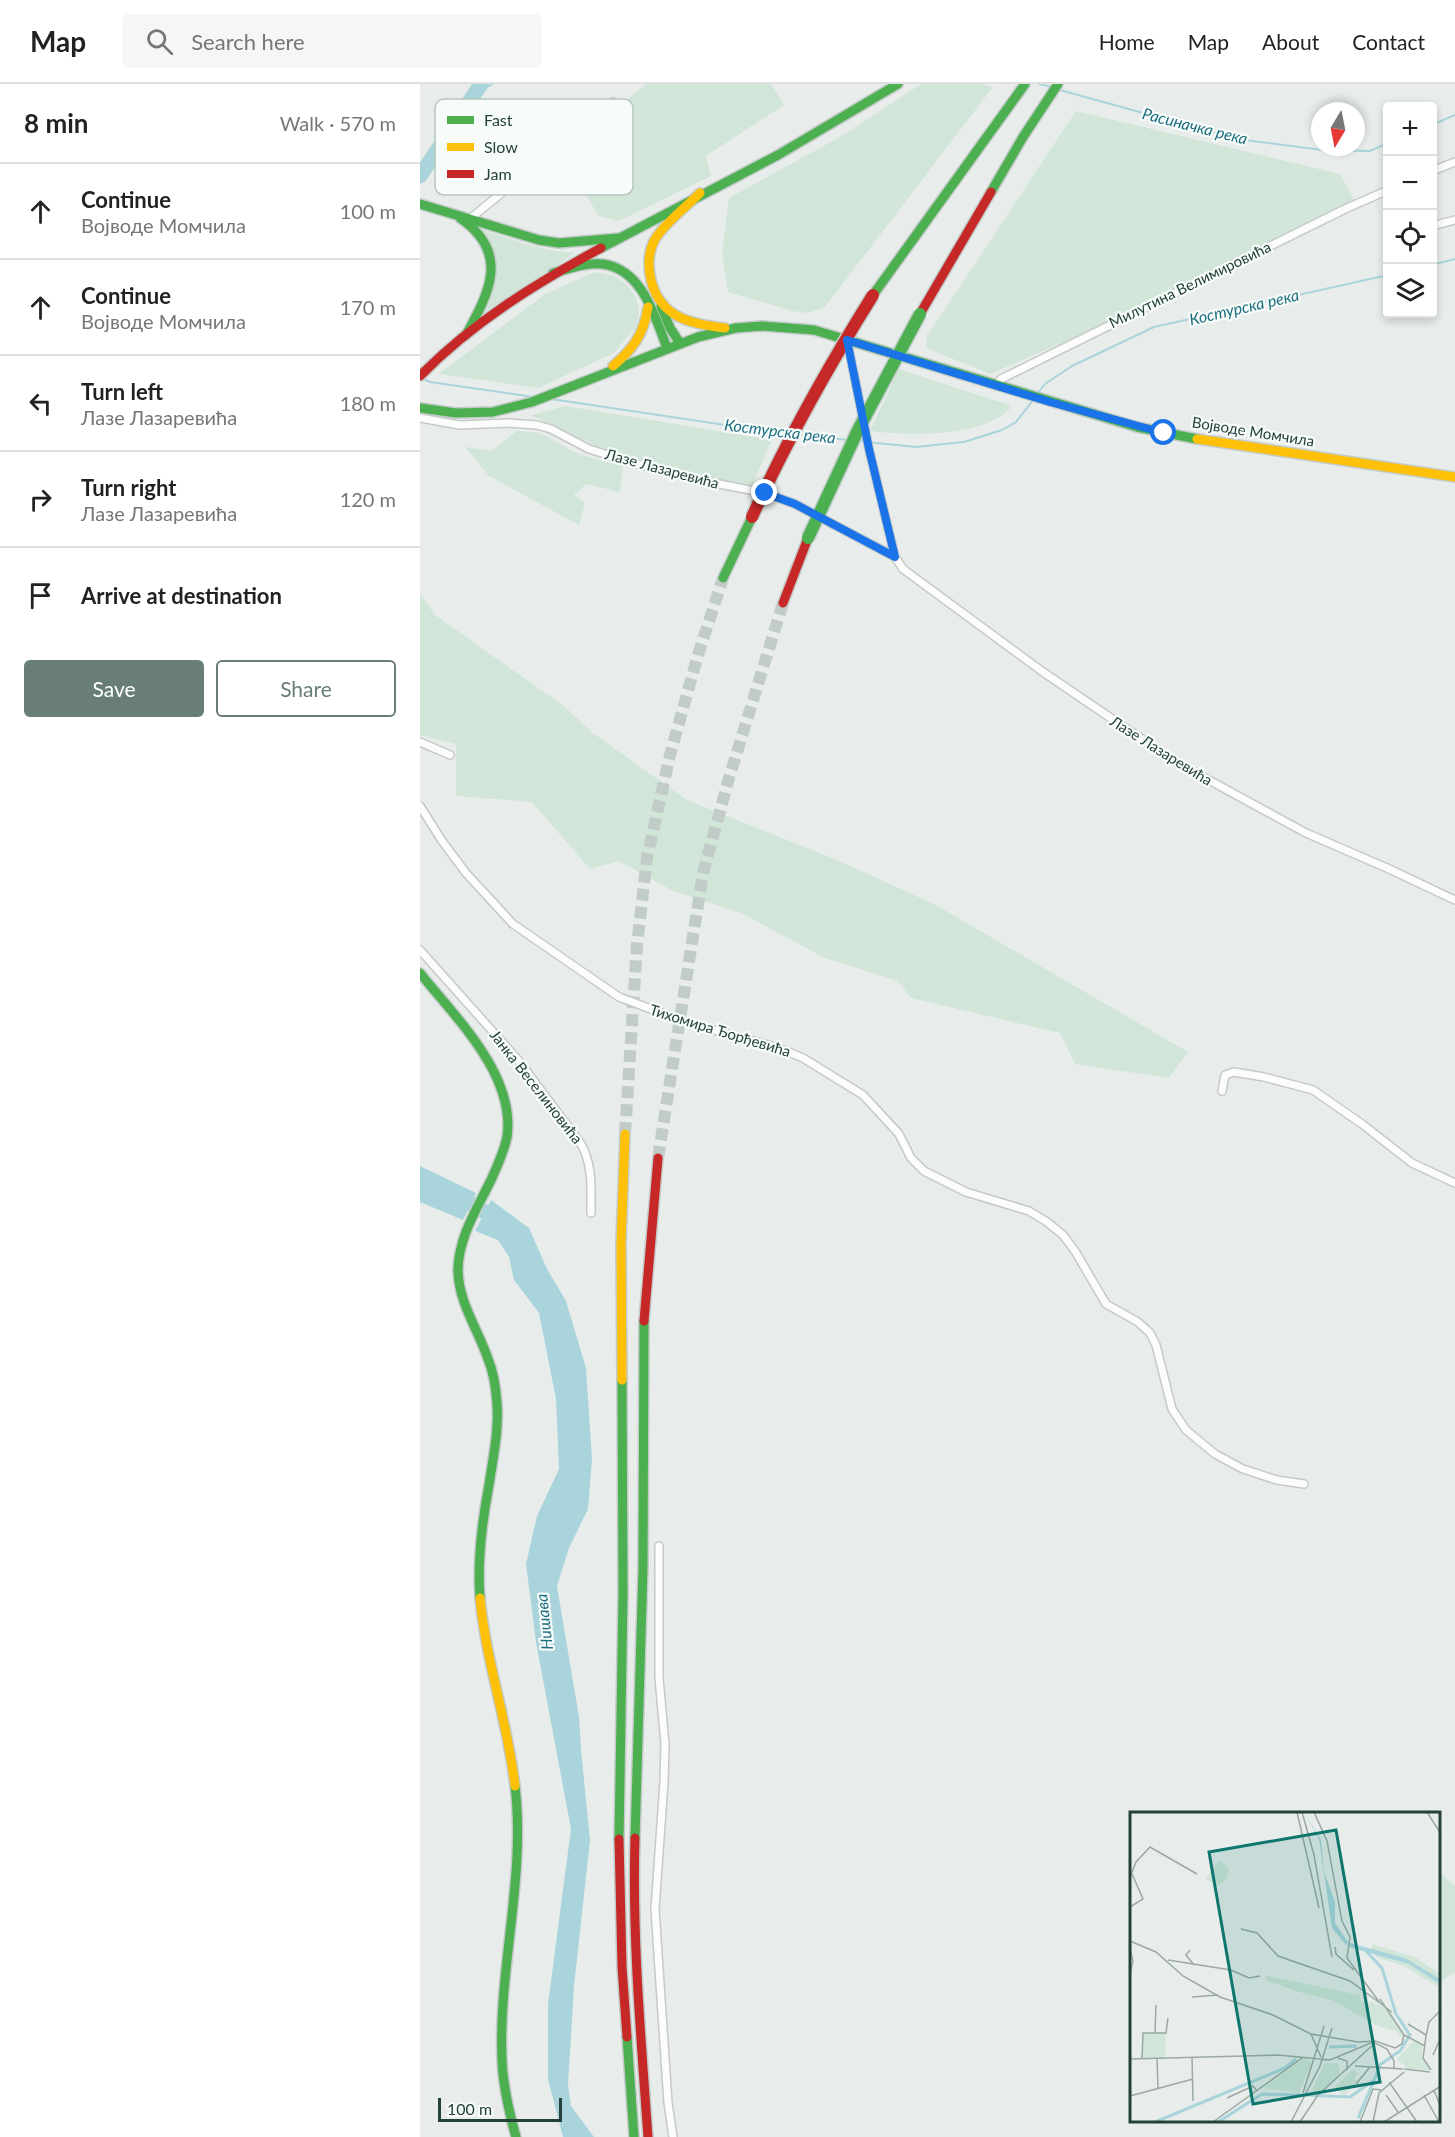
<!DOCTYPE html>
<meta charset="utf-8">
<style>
:root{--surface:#fff;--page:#f6f6f6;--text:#222;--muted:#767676;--line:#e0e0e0;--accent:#697e78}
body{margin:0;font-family:Lato,sans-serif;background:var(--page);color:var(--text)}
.controls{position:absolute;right:18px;top:18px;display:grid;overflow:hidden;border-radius:6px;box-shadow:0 3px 9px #0003}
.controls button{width:54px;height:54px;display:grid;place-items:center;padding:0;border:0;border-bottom:2px solid var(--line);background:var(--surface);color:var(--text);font:30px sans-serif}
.compass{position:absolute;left:891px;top:18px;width:54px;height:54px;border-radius:50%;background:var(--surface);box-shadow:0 3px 9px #0003;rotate:190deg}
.scale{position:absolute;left:18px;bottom:15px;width:124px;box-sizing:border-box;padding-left:6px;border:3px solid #24423a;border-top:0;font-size:16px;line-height:21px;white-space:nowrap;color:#24423a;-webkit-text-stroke:4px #f7fbf9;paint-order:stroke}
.stop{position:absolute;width:18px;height:18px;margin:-14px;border:4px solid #1a73e8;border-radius:50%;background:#fff}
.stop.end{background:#1a73e8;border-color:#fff;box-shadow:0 2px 6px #0008}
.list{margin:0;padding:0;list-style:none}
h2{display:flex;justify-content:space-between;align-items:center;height:78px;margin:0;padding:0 24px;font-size:26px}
h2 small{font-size:20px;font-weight:400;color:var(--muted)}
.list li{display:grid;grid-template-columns:39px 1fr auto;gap:18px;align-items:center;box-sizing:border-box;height:96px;padding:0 24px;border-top:2px solid var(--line)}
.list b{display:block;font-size:22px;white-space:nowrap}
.list p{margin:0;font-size:20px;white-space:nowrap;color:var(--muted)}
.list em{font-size:20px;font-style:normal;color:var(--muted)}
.actions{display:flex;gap:12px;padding:18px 24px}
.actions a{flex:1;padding:14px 0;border:2px solid var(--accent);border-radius:6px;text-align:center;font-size:21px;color:var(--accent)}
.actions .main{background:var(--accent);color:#fff}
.icon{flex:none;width:33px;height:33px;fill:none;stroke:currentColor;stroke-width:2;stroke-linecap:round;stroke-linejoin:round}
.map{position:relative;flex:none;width:1035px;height:2053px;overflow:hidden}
header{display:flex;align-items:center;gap:36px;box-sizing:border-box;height:84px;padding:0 30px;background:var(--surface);border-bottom:2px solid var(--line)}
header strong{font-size:28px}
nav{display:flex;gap:33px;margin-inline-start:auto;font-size:21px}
.search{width:420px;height:54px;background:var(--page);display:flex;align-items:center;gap:15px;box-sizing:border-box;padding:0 21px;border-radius:6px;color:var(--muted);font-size:22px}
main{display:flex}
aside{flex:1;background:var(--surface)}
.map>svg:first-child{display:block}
</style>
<header>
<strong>Map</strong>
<div class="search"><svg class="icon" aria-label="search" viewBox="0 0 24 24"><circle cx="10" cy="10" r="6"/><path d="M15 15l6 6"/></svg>Search here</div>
<nav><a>Home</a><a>Map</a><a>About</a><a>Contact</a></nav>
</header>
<main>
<aside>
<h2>8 min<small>Walk · 570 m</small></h2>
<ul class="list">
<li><svg class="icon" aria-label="ahead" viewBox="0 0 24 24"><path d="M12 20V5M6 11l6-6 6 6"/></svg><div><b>Continue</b><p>Војводе Момчила</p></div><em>100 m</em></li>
<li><svg class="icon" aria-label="ahead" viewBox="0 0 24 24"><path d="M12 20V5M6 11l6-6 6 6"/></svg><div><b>Continue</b><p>Војводе Момчила</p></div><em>170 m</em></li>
<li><svg class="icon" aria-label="left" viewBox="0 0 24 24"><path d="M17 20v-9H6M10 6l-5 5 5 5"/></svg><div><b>Turn left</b><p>Лазе Лазаревића</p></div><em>180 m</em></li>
<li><svg class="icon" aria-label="right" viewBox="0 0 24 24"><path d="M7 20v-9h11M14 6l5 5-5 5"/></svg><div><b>Turn right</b><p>Лазе Лазаревића</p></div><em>120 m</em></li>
<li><svg class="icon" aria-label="arrive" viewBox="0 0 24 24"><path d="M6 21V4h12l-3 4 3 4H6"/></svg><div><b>Arrive at destination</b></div></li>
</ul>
<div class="actions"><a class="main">Save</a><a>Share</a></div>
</aside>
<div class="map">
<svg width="1035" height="2053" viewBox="0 0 1035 2053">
<rect width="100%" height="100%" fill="#e8edeb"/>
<path fill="#d1e6d8" d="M226,0H351L364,21L286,72L291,92L199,137L179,132L158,99L203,64L179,39Z
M501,0H563L573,3L405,223L388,229L372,227L308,208L302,169L309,114L420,53Z
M656,27L920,90L935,117L642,259L570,290L506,264L507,252Z
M55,143C88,155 120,166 155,169L66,227L73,209L75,192Z
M175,188L194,192L207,201L216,213L219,228L217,242L194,269L118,304L19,290L125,210Z
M479,285L592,322C567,354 488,352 450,347Z
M146,322L352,356L331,404L245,383L177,362L111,331Z
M97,347C130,346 135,361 162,371C176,375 190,379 203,382L200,408L166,400L154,411L165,419L159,441L69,392L45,363L71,367Z
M0,509L15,531L144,622L173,649L267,716L417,776L514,820L768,968L749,994L655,980L640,949L491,914L478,897L405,874L321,829L253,807L199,777L170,785L112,718L36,712V660L0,651Z
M1019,1789L1035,1801V1888L1019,1898Z"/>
<path fill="#a9d4db" d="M0,1082L56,1109L43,1136L0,1118Z
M71,1116L109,1144L127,1185L146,1217L166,1284L172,1375L168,1425L149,1464L137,1502L159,1633L161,1666L170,1756L154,1902L148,2002L151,2022L174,2053H143L128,1995V1920L151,1745L116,1558L106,1480L117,1432L139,1385L136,1315L119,1229L94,1196L89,1173L78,1156L55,1147Z"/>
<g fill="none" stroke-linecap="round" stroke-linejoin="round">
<path stroke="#a9d4db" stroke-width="2" d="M619,0L632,3
M640,6L817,55L902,66L950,67L968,59
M54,11L72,0
M1012,41L1035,31
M1012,181L1035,175
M1,294L10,298L114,313
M617,310L625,300L652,282L734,243L968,191
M131,315L366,350
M378,351L429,356
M437,357L496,363L544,358L582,346L596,338L614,315"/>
<path stroke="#a9d4db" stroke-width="15" d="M0,92L61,0
M0,1091L81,1137"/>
<path stroke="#c1cbc8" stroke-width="12" stroke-dasharray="12 6" stroke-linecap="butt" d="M205,1050L217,861L227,774L250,671L278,571L303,494
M238,1074L283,789L309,694L363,519"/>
<g stroke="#c5cac8" stroke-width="10">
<path id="street" d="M1012,87L1035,78
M51,134L193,18
M1012,142L1035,136
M427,256L449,365L475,473L483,485L623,588L754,677L886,749L967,784L1035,816
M576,302L581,295L925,125L968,106
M0,334L39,341L88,339L117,341L131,345L169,365L217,380L274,395L345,409L375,420L475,473
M0,658L30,671
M0,722L22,757L46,789L93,840L199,913L268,939L359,964L383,974L443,1011L479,1050L491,1074L504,1087L546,1108L609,1127L627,1138L643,1151L655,1167L686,1220L718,1238L730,1249L736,1261L752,1325L766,1346L795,1370L823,1385L857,1396L884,1400
M0,866L99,977L161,1060C173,1081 171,1105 171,1129
M802,1007L805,991L814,988L844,993L893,1006L942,1040L992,1079L1035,1099
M239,1462V1594L245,1660L244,1698L235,1825L248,2019L253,2053"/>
</g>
<g stroke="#c3cbc8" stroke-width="12">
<path id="fast" d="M571,108L603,53L638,0
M0,120L119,156L139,159L199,154
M40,134C91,169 69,209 46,251
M181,164L358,71L478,0
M133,189C148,185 167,178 183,180C223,186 235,233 247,264
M453,211L605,0
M241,222L250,244L260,259
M0,324L36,329L73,328L112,318L278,253L316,244L342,242L394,246L717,343L777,355
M303,494L332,433
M0,889C35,933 96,991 87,1053C84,1068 77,1083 71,1096C57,1125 39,1152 38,1185C38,1218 58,1245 68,1275C74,1289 76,1305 77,1320C79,1347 73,1374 69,1401C62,1438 57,1476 60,1514
M95,1702C106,1794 78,1885 82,1976C83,2002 89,2028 96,2053
M215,1754L223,1484L224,1237
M199,1755L203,1510L202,1296
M207,1953L214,2053"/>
</g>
<g stroke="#c3cbc8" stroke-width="12">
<path id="slow" d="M280,109C265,124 247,137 235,155C229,166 228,179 230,191C237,232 268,240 305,244
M193,282C213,265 224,250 228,223
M777,355L1035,393
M202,1296L201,1159L205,1050
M60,1514C66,1578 88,1639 95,1702"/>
</g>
<g stroke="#c3cbc8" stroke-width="12">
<path id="jam" d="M500,230L571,108
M0,292C53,238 115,200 181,164
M363,519L388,454
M224,1237L238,1074
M215,1754C212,1854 221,1954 228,2053
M199,1755L202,1883L207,1953"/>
</g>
<use href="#street" stroke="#fcfcfc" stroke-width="7"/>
<use href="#fast" stroke="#4caf50" stroke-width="9"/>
<use href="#slow" stroke="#ffc107" stroke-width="9"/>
<use href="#jam" stroke="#c62828" stroke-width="9"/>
<g stroke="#c3ccc9" stroke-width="15" stroke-linecap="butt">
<path id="fast-bridge" d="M388,454L438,346L500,230"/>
</g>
<g stroke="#c3ccc9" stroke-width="15" stroke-linecap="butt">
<path id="jam-bridge" d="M332,433C367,356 408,283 453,211"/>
</g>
<use href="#fast-bridge" stroke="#4caf50" stroke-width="12"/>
<use href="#jam-bridge" stroke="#c62828" stroke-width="12"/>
</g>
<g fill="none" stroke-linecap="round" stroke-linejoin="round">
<path stroke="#1a73e8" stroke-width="8" d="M345,409L375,420L475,473L449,365L427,256L630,318L744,349"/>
</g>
<g text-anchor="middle" stroke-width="4.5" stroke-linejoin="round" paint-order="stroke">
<g font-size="15" fill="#24423a" stroke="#f7fbf9">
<text transform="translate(770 201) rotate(-26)" y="5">Милутина Велимировића</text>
<text transform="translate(833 348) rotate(9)" y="5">Војводе Момчила</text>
<text transform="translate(242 385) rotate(15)" y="5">Лазе Лазаревића</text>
<text transform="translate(741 667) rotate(32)" y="5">Лазе Лазаревића</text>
<text transform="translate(300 947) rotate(17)" y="5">Тихомира Ђорђевића</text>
<text transform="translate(116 1003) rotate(52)" y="5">Јанка Веселиновића</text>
</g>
<g font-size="16" font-style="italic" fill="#1c6f80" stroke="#f7fbf9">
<text transform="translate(775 42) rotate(14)" y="6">Расиначка река</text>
<text transform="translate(824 223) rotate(-13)" y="6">Костурска река</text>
<text transform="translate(360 347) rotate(7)" y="6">Костурска река</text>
<text transform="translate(124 1538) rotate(-96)" y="6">Нишава</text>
</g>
</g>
<g transform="translate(710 1728)">
<rect width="310" height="310" fill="#e8edeb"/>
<path d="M90,48L99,57L96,68L88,73L75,67ZM242,132L285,145L310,162V176L274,154L248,146L242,140ZM137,164L230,183L231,190H243L260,199L272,220V227L268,220L248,214L202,188L169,180L135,168ZM36,220L35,246L12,247L13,221ZM284,229L292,232V245L300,258L278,257L267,247ZM174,246L182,250L169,281L133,276ZM195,251H208L210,262L186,283L180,282ZM223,257L228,261L224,266L227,269L214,284L205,275Z" fill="#d1e6d8"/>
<path d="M174,0L191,28L194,59L205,90V111L218,130L217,134L202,116L189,27ZM220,131L275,146L310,167V172L279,152L219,135Z" fill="#a9d4db"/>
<path fill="none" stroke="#a9d4db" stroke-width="3" d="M199,235L227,234M176,283L220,285L243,269M228,306L251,252L270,239L280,223L266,202L252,156L235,138M25,310L155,256L166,247M88,310L132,282L172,283"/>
<path fill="none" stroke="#9aa9a4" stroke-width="1.5" d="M167,0L189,96M172,0L184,43L202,145M184,0L197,29L212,109L220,125L217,146L250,191M297,0L311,22M0,65L6,50L20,35L67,62M0,95L13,87L2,62M111,117L127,121L148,144L220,169L262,200M0,129L26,140L53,164L90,185L143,203L181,222L228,230L245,229L265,236L272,232L274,223M205,135L206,142L224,158M0,137L3,149L0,162M60,138L56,143L64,153M38,148L101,158L119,166L130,164M62,185L88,183M250,187L274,223L295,234M278,212L296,223M25,221H36L38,206M181,222L191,245M303,243L311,225M27,246L28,277M62,246L63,289M208,246L217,249V258M0,247L148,243L200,248L243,230L257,237L264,249V257M12,247L13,221H25L26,193M225,254L273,257M274,257L300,260M301,258L293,246L296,224L299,210L311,198M259,270L287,310M226,272L240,255M304,278L311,296M173,281L194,214M256,283L268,300M294,283L309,310M0,284L63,267M97,286L123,274L127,279M83,310L172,246M161,310L190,254L202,216M170,310L188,283L245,231M230,310L243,277L251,278M243,310L249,281L274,260M254,310L311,274"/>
<path fill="#0f766e" fill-opacity="0.15" stroke="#0f766e" stroke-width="3" d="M206,18L250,270L123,292L79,40Z"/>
<rect width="310" height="310" fill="none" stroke="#24423a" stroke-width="3"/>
</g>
<rect x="15" y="15" width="198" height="96" rx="9" fill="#f7fbf9" stroke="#b8c4c0" stroke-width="1.5"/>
<rect x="27" y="32" width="27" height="8" fill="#4caf50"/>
<rect x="27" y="59" width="27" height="8" fill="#ffc107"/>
<rect x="27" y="86" width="27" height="8" fill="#c62828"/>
<g font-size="16" fill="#24423a">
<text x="64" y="42">Fast</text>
<text x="64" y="69">Slow</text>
<text x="64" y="96">Jam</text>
</g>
</svg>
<div class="controls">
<button>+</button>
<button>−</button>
<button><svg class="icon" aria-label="locate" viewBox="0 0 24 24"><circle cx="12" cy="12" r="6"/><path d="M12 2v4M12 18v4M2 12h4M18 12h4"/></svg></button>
<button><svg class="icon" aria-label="layers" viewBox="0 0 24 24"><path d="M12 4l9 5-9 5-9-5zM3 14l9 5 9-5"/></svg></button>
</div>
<svg class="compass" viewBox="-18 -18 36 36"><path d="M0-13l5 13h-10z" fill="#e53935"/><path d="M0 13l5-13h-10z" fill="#767676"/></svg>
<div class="scale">100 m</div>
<div class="stop" style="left:744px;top:349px"></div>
<div class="stop end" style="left:345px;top:409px"></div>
</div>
</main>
